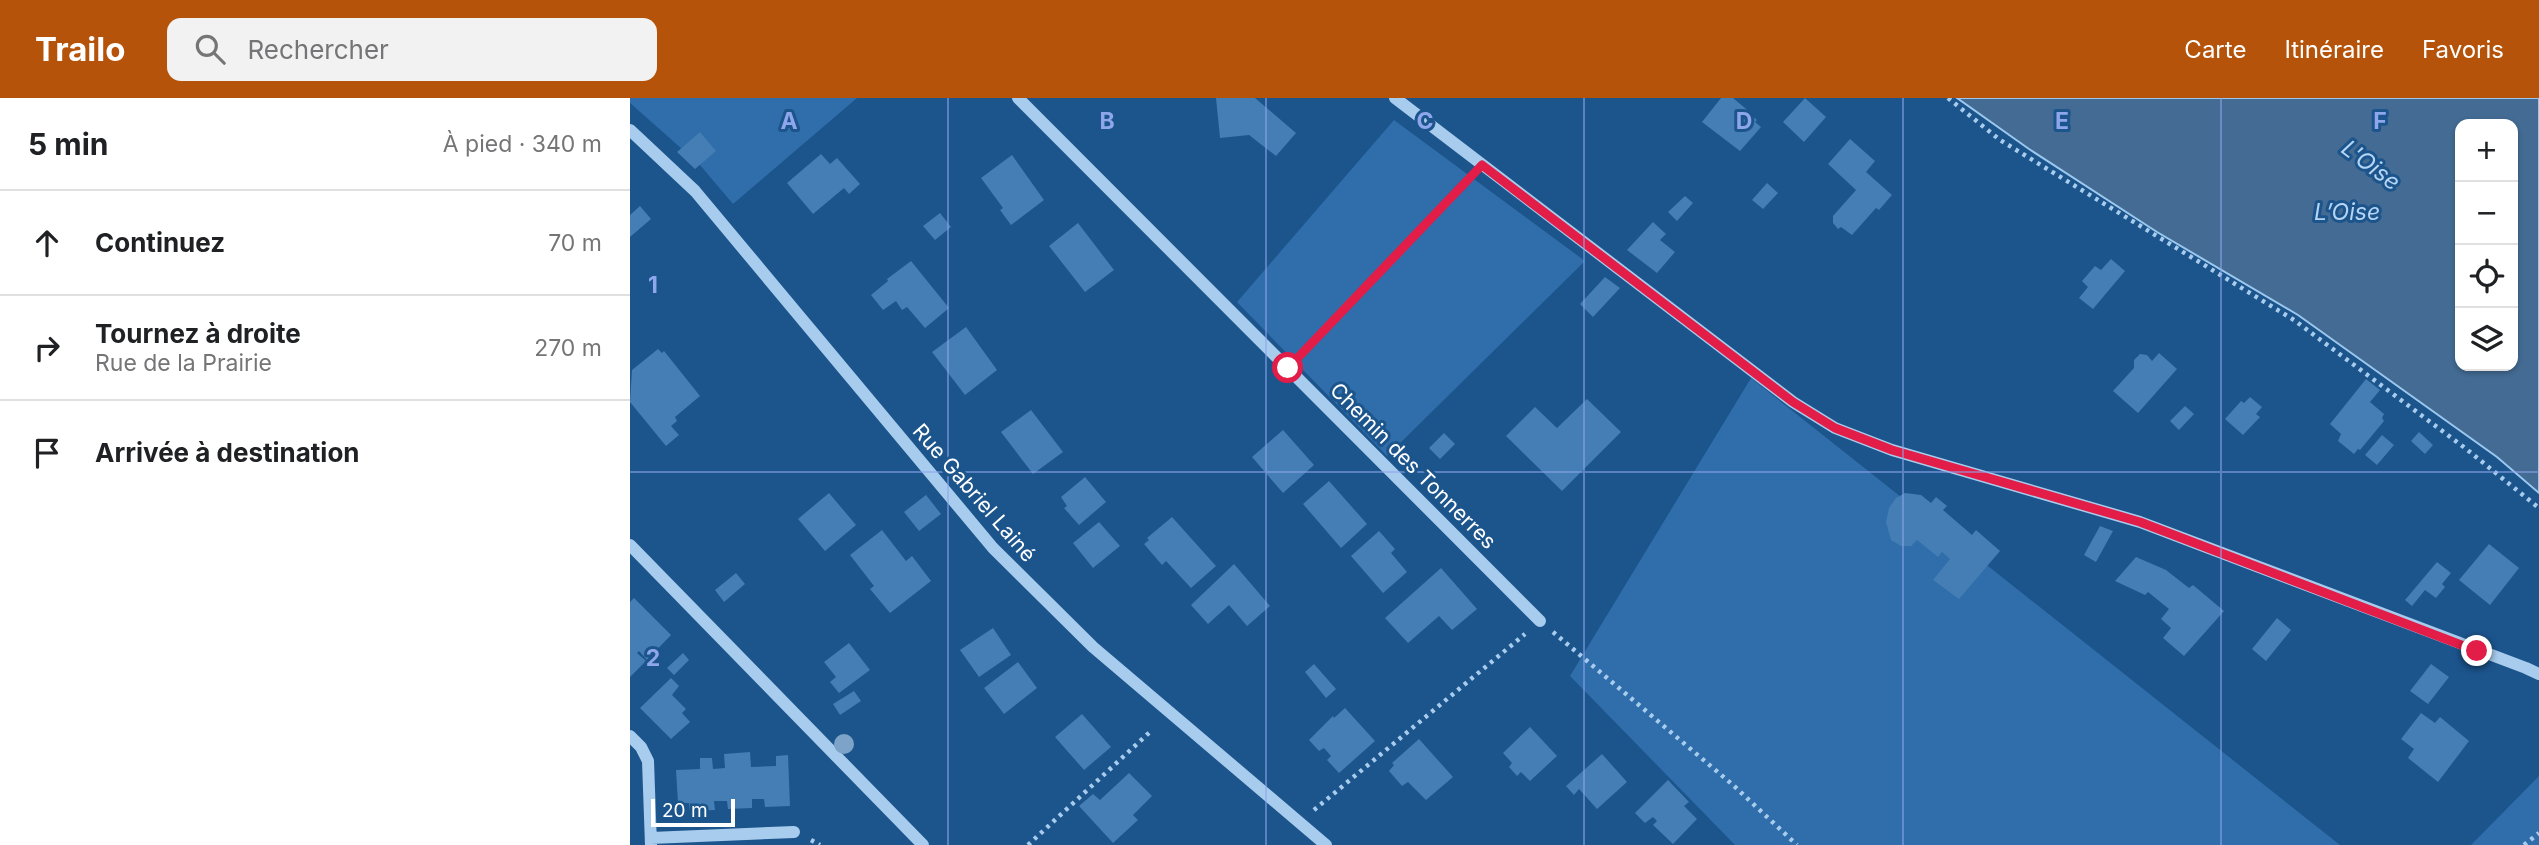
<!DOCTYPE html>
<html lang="fr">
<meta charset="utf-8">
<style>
:root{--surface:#fff;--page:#f2f2f2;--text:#202124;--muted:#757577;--line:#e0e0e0;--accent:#b45309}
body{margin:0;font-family:Inter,sans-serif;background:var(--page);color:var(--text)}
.controls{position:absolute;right:21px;top:21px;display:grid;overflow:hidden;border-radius:14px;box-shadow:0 2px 5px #0004}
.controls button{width:63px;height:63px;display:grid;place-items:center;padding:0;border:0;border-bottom:2px solid var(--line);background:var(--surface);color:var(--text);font:35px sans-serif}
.scale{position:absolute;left:21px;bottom:18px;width:84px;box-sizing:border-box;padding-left:7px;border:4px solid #fff;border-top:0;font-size:19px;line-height:24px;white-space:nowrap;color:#fff;-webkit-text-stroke:5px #1c548c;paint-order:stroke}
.stop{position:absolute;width:21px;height:21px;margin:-16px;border:5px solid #e11d48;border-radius:50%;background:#fff}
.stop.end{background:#e11d48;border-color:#fff;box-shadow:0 2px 7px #0008}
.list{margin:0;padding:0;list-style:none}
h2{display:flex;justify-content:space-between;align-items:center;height:91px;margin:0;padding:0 28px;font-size:30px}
h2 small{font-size:23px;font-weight:400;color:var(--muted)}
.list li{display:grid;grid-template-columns:46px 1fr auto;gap:21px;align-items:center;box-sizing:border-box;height:105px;padding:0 28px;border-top:2px solid var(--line)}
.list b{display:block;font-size:26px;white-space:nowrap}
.list p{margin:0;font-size:23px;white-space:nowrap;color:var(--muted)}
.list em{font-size:23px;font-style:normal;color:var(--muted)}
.icon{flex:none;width:38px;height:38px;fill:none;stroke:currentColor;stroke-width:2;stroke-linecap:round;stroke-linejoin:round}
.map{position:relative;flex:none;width:1909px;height:747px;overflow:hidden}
header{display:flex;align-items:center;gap:42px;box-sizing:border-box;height:98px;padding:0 35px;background:var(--accent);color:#fff}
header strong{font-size:33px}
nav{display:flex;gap:38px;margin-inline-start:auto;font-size:24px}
.search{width:490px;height:63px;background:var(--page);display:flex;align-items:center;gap:18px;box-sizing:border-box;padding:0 24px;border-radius:14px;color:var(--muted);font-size:26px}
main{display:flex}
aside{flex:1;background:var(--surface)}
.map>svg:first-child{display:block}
</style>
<header>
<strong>Trailo</strong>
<div class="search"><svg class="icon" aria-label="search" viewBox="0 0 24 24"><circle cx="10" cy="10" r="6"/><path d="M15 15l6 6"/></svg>Rechercher</div>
<nav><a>Carte</a><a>Itinéraire</a><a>Favoris</a></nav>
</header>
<main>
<aside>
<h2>5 min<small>À pied · 340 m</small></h2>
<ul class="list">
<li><svg class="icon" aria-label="ahead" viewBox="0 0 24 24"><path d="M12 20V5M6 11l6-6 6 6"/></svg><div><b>Continuez</b></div><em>70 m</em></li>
<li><svg class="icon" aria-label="right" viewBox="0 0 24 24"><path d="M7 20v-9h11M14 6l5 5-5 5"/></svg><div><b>Tournez à droite</b><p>Rue de la Prairie</p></div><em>270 m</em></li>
<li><svg class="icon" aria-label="arrive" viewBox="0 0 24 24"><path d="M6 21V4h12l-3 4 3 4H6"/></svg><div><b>Arrivée à destination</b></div></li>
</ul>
</aside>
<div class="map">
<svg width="1909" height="747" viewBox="0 0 1909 747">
<rect width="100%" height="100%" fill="#1c548c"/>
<path fill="#2f6eaa" d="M0,0H227L103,106L70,67L0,5Z
M764,22L955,163L757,358L607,204Z
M1121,280L1710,747H1105L940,578Z
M1909,678V747H1841Z"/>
<path fill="#436b93" stroke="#9bc8ef" stroke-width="2" fill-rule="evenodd" d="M1327,0H1909V395L1867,359L1668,217L1527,134L1399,51ZM1830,26H1883V268H1830Z"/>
<path fill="#447eb4" d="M586,0H625L666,35L646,58L619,37L590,40Z
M1091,0H1103L1121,15L1120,16L1127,22L1125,24L1131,29L1110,53L1072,24Z
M1175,0L1196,19L1174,44L1153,24Z
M70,34L86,53L65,71L47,54Z
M1220,41L1245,63L1236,74L1262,97L1249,112L1246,110L1222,137L1211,129L1208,131L1203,125V118L1226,92L1198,66Z
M191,56L200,66L207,60L230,86L219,96L214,90L183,116L157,85Z
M382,57L414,102L381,127L370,112L373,110L351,80Z
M1137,85L1148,95L1133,111L1122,102Z
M1055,98L1063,105L1047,123L1038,114Z
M10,108L21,121L0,139V117Z
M310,115L321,129L305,142L293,128Z
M1023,124L1036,136L1030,142L1045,154L1027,175L997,152Z
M448,125L484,172L455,194L419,148Z
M1481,161L1495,173L1463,211L1449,200L1458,189L1452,183L1465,168L1471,172Z
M281,163L319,210L295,230L277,209L272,212L266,203L253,212L241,197L258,183L257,181Z
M975,179L990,190L963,219L950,206Z
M336,229L367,272L335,297L302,254Z
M28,251L32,255L34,253L70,298L45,319L47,323L41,328L49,337L36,348L0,304L2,272Z
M1529,255L1547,271L1508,315L1483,293L1504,270V262L1510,256L1517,257L1522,263Z
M1736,281L1750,292L1740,304L1754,316L1752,320L1754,323L1730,352L1728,351L1724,356L1708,343L1711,336L1700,326Z
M1620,299L1632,309L1626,316L1630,319L1613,337L1595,321L1611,303L1614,305Z
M957,301L991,334L932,393L876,338L905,309L927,330Z
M1555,308L1564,316L1549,332L1540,323Z
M401,312L433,354L403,376L371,334Z
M653,332L684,367L653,395L622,359Z
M1789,334L1803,347L1795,356L1781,343Z
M814,335L825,346L810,361L799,350Z
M1752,337L1764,347L1747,367L1735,357Z
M455,379L476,404L449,427L434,410L437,408L431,399Z
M699,383L737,426L711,450L673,406Z
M199,395L226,427L195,453L168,421Z
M1275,395L1291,397L1301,405L1306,399L1317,408L1313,412L1342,437L1346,432L1370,453L1329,501L1303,482L1320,461L1312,454L1308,459L1287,442L1281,448H1271L1261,442L1256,424L1259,410L1266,400Z
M296,397L311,416L289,433L274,414Z
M542,419L586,468L561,490L536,463L532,467L514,446L519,442L517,440Z
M469,424L490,448L463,470L443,445Z
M1470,428L1483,433L1466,464L1454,457Z
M252,432L276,463L282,458L301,483L260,515L240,491L244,488L220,457Z
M749,433L765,451L761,455L777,474L753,495L721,458Z
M1859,446L1889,470L1860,507L1829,482Z
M1506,459L1536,472L1559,490L1563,487L1594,513L1554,558L1533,540L1541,530L1531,521L1539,511L1518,494L1515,497L1485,483Z
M1807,464L1821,475L1812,486L1815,489L1806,500L1795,492L1782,508L1775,502Z
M604,466L640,508L617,528L599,507L578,526L561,507Z
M811,470L847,511L822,532L809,518L778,545L755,520Z
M106,475L115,486L94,504L85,492Z
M4,500L41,537L17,562L9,553L7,555L16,563L0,579V504Z
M1647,520L1661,532L1636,563L1622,551Z
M363,530L381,557L349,579L330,552Z
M219,545L240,572L209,595L200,584L206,579L194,564Z
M53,555L59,562L44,577L37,570Z
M388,564L407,590L374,616L354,590Z
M684,566L706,591L696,600L675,574Z
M1801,566L1819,579L1798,606L1780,593Z
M41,580L49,588L42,597L56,611L52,615L60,624L41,641L10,610Z
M224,593L231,603L210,617L203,606Z
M715,610L745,643L709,675L697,662L701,658L694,650L689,653L679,642L703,618L704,620Z
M1791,615L1805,625L1810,619L1839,643L1808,684L1778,660L1784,651L1771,641Z
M452,616L481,649L454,672L425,639Z
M900,629L927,658L900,683L891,674L887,678L879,669L882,665L873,655Z
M789,641L823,679L796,702L778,684L772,688L759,673L764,667L762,665Z
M120,654L121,669L146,668V658L158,657L160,708L135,709L134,701H122V710L98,711L97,703H84L85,712L60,713L59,705H48L46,672L70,671V660H82L83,671L95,670L94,656Z
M972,656L997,684L967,711L949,691L944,697L936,688Z
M499,675L522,698L503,717L508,722L483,745L449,708L463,696L470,702Z
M1038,682L1059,704L1054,708L1067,721L1043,746L1023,727L1027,723L1023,719L1015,725L1005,715Z"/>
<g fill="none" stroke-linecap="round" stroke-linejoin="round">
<path stroke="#a8cced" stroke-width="4.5" stroke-dasharray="3.5 5" stroke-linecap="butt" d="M1318,0L1370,42L1664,222L1835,350L1909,410
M672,256L840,80
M923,534L1103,687L1167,747
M684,712L895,536
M181,742L190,747
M398,747L521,633
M1894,747L1909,735"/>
<path stroke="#a8cced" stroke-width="12" d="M388,0L910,523
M765,0L1163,304L1205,330L1262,352L1510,424L1896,570L1909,576
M0,32L65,93L363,450L463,549L696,747
M0,447L293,747
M0,638L11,649L18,663L21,747
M21,740L164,734"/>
</g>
<circle fill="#7da3c8" cx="214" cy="646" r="10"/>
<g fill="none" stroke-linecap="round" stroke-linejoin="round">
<path stroke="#e11d48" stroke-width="9" d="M658,270L852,67L1163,304L1205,330L1262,352L1510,424L1847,553"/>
</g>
<path fill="none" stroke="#8ea6ec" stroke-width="2" stroke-opacity="0.55" d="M318,0V747M636,0V747M954,0V747M1273,0V747M1591,0V747M0,374H1909"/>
<g text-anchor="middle" stroke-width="6" stroke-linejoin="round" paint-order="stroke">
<g font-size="21" fill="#fff" stroke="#1c548c">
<text transform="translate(783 368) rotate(45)" y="7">Chemin des Tonnerres</text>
<text transform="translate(344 395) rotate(49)" y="7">Rue Gabriel Lainé</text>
</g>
<g font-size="23" font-style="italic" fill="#b4d5f4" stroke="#1c548c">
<text transform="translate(1741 67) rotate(37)" y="8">L'Oise</text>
<text x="1717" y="122">L’Oise</text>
</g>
</g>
<g font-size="23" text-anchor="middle" font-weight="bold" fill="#8ea6ec" stroke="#1c548c" stroke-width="6" stroke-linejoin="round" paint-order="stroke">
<text x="159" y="31">A</text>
<text x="477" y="31">B</text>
<text x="795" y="31">C</text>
<text x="1114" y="31">D</text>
<text x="1432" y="31">E</text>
<text x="1750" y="31">F</text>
<text x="23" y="195">1</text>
<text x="23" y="568">2</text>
</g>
</svg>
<div class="controls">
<button>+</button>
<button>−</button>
<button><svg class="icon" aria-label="locate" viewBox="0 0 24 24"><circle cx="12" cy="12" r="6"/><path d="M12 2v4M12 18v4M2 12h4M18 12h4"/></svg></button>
<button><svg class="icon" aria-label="layers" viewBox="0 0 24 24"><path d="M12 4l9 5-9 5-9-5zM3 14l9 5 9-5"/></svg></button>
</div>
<div class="scale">20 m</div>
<div class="stop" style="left:658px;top:270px"></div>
<div class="stop end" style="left:1847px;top:553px"></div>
</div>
</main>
